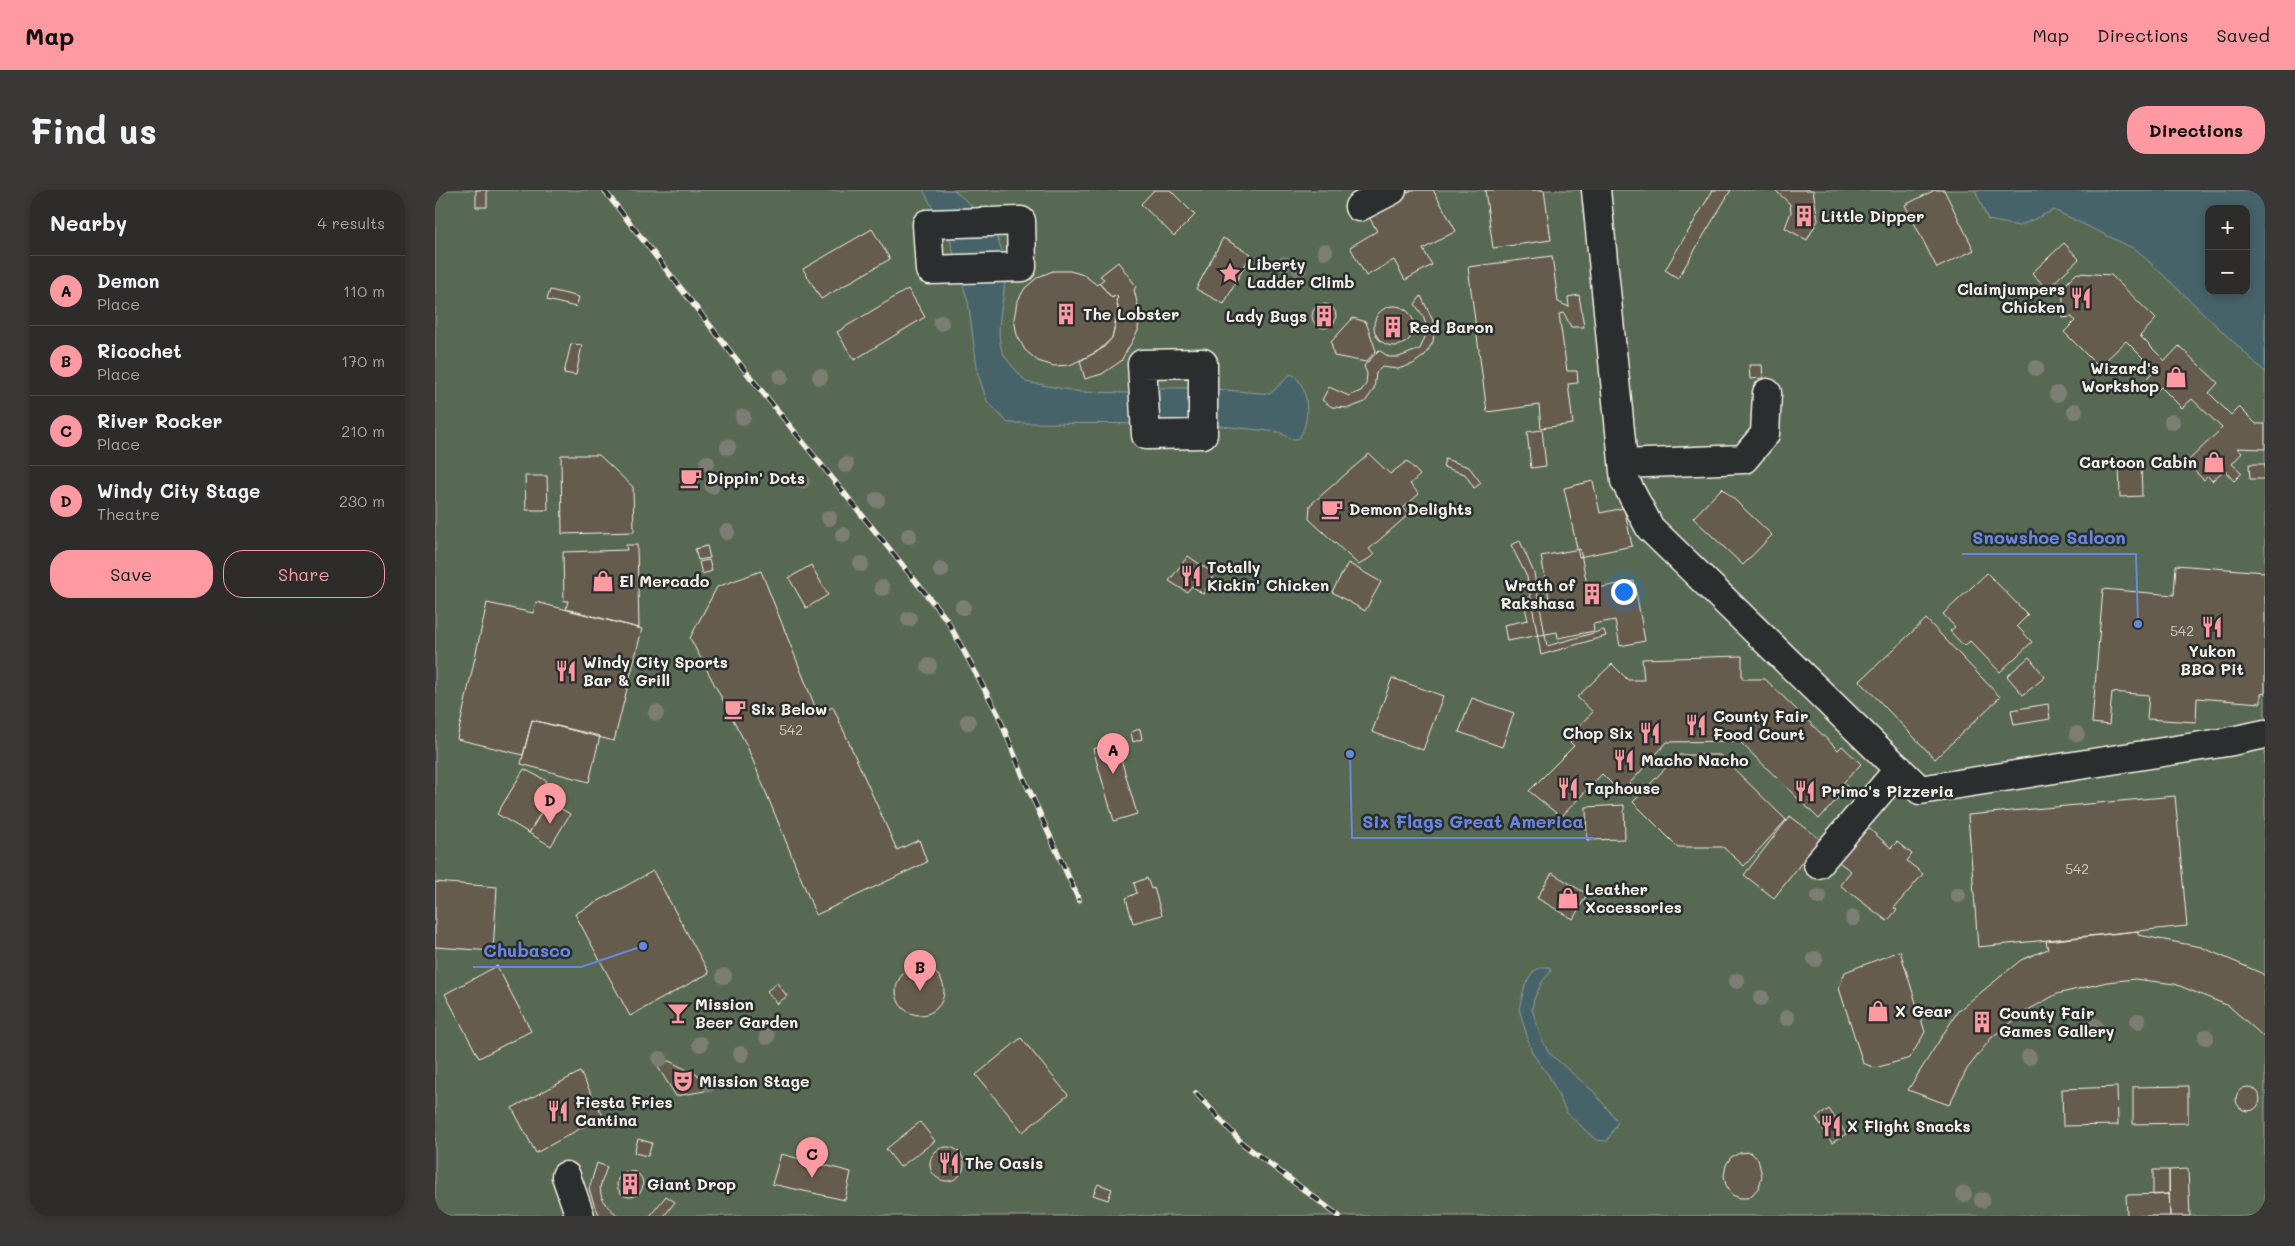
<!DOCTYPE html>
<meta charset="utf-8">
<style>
:root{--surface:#2d2c2a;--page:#393836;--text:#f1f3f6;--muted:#a7a7a8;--line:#484847;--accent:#ff9aa2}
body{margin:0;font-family:Mali,sans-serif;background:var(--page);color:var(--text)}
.controls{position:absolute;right:15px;top:15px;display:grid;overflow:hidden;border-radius:10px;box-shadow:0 2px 12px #0003}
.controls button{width:45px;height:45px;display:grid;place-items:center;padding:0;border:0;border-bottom:1px solid var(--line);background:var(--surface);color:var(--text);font:25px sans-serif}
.you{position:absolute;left:1188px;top:401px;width:18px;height:18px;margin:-12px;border:4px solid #fff;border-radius:50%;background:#1a73e8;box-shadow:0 0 0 8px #1a73e833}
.badge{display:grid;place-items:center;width:32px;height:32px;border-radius:50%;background:var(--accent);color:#111;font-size:16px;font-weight:700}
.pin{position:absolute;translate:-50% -41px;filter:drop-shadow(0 1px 2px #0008)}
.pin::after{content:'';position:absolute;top:26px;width:18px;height:15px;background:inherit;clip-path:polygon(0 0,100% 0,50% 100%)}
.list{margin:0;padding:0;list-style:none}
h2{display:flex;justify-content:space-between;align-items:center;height:65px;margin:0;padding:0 20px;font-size:21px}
h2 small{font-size:16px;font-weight:400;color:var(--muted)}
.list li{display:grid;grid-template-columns:32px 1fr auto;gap:15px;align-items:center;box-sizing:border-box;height:70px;padding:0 20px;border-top:1px solid var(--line)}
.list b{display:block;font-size:19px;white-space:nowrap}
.list p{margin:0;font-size:16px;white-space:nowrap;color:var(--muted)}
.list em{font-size:16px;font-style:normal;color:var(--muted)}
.actions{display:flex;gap:10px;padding:15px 20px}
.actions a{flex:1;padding:11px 0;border:1px solid var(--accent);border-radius:20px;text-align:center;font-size:18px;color:var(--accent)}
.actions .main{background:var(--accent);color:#111}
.map{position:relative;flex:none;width:1830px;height:1026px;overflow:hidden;border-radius:20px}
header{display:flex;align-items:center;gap:30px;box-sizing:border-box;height:70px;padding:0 25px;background:var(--accent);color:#111}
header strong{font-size:24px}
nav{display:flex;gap:28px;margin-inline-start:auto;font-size:18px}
.intro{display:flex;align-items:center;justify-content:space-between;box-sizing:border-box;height:120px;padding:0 30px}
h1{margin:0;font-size:35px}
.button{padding:12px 22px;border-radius:20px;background:var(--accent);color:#111;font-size:18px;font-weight:700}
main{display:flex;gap:30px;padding:0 30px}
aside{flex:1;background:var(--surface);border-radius:20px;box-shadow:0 2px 12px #0003}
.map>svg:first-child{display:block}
</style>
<header>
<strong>Map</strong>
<nav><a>Map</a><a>Directions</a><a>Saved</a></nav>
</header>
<div class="intro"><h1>Find us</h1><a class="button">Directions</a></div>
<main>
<aside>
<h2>Nearby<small>4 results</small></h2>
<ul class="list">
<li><span class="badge">A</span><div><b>Demon</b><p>Place</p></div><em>110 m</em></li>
<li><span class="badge">B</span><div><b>Ricochet</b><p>Place</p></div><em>170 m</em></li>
<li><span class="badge">C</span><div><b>River Rocker</b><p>Place</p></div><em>210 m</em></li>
<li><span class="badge">D</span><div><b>Windy City Stage</b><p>Theatre</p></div><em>230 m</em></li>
</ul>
<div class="actions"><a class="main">Save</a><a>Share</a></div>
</aside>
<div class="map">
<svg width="1830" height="1026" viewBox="0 0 1830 1026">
<rect width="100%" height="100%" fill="#3c3b38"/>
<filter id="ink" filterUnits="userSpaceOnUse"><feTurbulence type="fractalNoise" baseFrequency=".02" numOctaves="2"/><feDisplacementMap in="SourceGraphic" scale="10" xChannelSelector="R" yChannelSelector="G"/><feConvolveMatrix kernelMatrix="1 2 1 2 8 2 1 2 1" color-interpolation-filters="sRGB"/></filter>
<g filter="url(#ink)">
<path fill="#586952" stroke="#a6ad9d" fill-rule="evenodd" d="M0,0H1830V1026H0ZM1774,19H1811V101H1774Z"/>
<path fill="#46646a" stroke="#8c9c9c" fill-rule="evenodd" d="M488,0H519C565,40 577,59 566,120C564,133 562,153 569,165C575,175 584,183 591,192L646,202L693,203L709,198H768L835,204L856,184C875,193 876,235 863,249H856L844,242L767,234L573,233L552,211L543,184L533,112L514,47Z
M1540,0H1830V182L1702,60L1619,20L1584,36L1553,30ZM1774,19H1811V101H1774Z
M1107,777H1114L1116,781L1107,792L1099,809L1097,819L1106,848L1114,863L1159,902L1183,932L1172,951L1161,950L1132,923L1114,886L1097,863L1084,819L1090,795L1099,781Z"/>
<path fill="#665b4e" stroke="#f4f1e8" d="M41,0H52V17H41Z
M719,0H735L760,25L739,46L706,14Z
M977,0H998L1021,41L988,59L997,75L970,90L959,70L931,86L915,57L942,41L933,25Z
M1050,0H1109L1116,50L1058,58Z
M1278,0H1296L1243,88L1230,80Z
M1340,0H1378L1383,30L1372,50L1350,38L1356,22L1355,14Z
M1500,0H1509L1539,60L1502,78L1470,15Z
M437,39L455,69L386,109L368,79Z
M788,48L816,64L789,114L761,99Z
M1629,53L1644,69L1612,99L1597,83Z
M1117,66L1123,112L1134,117L1133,107L1144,105L1149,137H1136L1129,123L1124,124L1132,181H1142L1143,193L1133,194L1138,234L1106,238L1104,215L1052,222L1033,77Z
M683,72L701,96L699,100L704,120L703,141L686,171L667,184L650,189L645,171L668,158L677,148L680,137L683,118L681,110L683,108L681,105L677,108L664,93L669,89L665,86Z
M618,81H635L649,85L662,95L664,93L677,108L681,105L683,108L681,110L683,118L677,148L662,162L635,175L619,176L603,171L590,160L582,145L579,129L582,112L590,98L603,87Z
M1642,83L1676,85L1721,129L1705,146L1730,171L1744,156L1783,193L1774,203L1796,225L1804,217L1821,234H1830V259L1802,258L1807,263L1797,274L1807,283L1799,291L1789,280L1777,291L1773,286L1769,290L1751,273L1787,238L1757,209L1747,218L1726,197L1721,202L1709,191L1720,180L1691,151L1664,177L1629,142L1640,131L1637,127L1628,128V97Z
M473,99L490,127L419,170L402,142Z
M115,100L144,107L141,117L112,110Z
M986,106L1000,135L998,152L990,165L978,174L963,179L947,177L941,183L939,199L930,212L914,218L897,217L887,210L894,197L914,206L926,201L931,194L932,184L929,176L944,160L954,167H964L985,159L990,147L991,135L988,126L980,114Z
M877 126a12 12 0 1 1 24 0a12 12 0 1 1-24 0Z
M939 136a20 20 0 1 1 40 0a20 20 0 1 1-40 0Z
M918,128L931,132L941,161L931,172L899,166L896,152Z
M136,154L147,155L141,185L129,183Z
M1314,175H1327L1328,188L1315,189Z
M1107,240L1111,276L1096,278L1092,242Z
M934,264L955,284L972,271L985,285L975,294L984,304L968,318L973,325L934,359L939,365L924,375L874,329L875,315Z
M126,265H164L198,297L199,342L127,344Z
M1010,269L1034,277L1046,293L1039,298L1030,284L1008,277Z
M1684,273H1706L1707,306L1685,307Z
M1814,274H1830V289H1815Z
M256,281H262V295L250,296L249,282Z
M90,286H112L113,320H91Z
M1158,291L1165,323L1189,318L1197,356L1144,367L1129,298Z
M1287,298L1337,345L1308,375L1258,328Z
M1085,351L1099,383L1112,456L1169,440L1171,446L1106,465L1092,387L1076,355Z
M191,355H202L204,438L131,419L133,411H129L128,362L192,360Z
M272,356L275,368L263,370L260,359Z
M1145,359L1153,400L1199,391L1210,451L1185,456L1180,430L1158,434L1159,441L1123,448L1122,442L1072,451L1069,435L1093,430L1089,413L1114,408L1106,366Z
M753,366L779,384L768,404L757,396L752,402L734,391Z
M274,370L277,381L267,384L264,372Z
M913,373L946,392L930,421L897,402Z
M376,375L393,405L371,418L354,388Z
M1741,375L1830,382V503L1826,504V513L1762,508L1761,532L1712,529L1714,505L1677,502L1674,535L1657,533L1668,399L1739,405Z
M326,381L383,524L398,517L462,660L484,650L492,672L381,725L312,556L255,448L282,397Z
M1552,383L1593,425L1582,436L1597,452L1565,482L1535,451L1529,456L1515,441L1520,437L1508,424Z
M101,412L207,439L179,551L97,530L88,565L22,549L52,413L98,423Z
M1491,429L1565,507L1500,569L1425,491Z
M1307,466V489H1330L1403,560L1407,556L1426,574L1408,593L1413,597L1384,629L1304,551L1232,552L1186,603L1167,584L1126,627L1094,601L1139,556L1131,548L1158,522L1142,507L1177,474L1193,490H1209L1207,469Z
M1594,467L1610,487L1588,505L1572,486Z
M957,488L1008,506L988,560L937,542Z
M1037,508L1079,523L1067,557L1024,542Z
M1613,514L1615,529L1579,535L1576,520Z
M97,530L165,546L154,592L86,574Z
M705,539L707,549L698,552L696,542Z
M681,552L702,624L679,631L658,559Z
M1243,565H1285L1351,630L1309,676L1288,657H1243L1198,612Z
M89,579L112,591L103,606L113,611L94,643L62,624Z
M1740,606L1752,736L1543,757L1533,625Z
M113,611L135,624L116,656L94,643Z
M1189,615L1190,649L1152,650L1151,617Z
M1355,626L1385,649L1339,708L1309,685Z
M1430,635L1456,658L1462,652L1477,664L1472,671L1488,684L1459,718L1462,720L1452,731L1405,695L1416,681L1401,670Z
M218,681L274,783L195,826L140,724Z
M1117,683L1152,704L1138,729L1102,708Z
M712,688L716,699L719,698L727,725L698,733L691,708L702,703L699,693Z
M0,692L62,697L58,761L0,757Z
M1703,741V745L1766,757L1826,783L1830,786V848L1794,816L1740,794L1700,789L1672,792L1622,804L1593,820L1557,847L1532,879L1514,915L1473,900L1523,821L1586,770L1613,759L1611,751Z
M1465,761L1490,842L1475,868L1440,878L1428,873L1404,798L1410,782Z
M62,776L96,841L44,868L10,804Z
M461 801a24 24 0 1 1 48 0a24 24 0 1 1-48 0Z
M342,793L352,806L342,814L332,801Z
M586,848L633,905L588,942L541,885Z
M234,871L266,887L270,901L241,906L221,874Z
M145,882L168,926L101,963L77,918Z
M1753,896V933L1698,934V897Z
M1801 909a12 12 0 1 1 24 0a12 12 0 1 1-24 0Z
M1682,897L1683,935L1628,936L1627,899Z
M1394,919L1411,944L1397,953L1381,928Z
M485,932L500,951L465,977L451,959Z
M203,949L217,953L213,966L199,963Z
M495 974a17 17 0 1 1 34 0a17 17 0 1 1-34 0Z
M1315,962L1323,969L1327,986L1324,997L1317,1005L1312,1008H1305L1297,1005L1291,995L1289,986L1291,975L1296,967L1305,963Z
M346,964L416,982L410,1010L337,994Z
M162,973L172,977L165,997L166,1005L170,1014L183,1026H165L159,1014L154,999Z
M1753,979L1755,1026H1735L1734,980Z
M1718,980H1734V1004L1718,1005Z
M182 994a13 13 0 1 1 26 0a13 13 0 1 1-26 0Z
M663,994L677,999L673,1010L658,1005Z
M1734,1004L1735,1026H1692L1691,1005Z
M231,1006L240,1012L229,1026H215Z"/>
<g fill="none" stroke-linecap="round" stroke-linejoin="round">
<g stroke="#f4f1e8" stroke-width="31">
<path id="minor" d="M1161,0L1190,291L1215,338L1485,600L1792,552L1830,544
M924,17L957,0
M586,31L587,77L495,80L492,34Z
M768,173V244L711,245L707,174Z
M1189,274L1309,269L1330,244L1332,203
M1383,674L1464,579
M131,986L145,1026"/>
</g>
<use href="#minor" stroke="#2a2d2e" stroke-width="28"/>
<g stroke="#f4f1e8" stroke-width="5.5">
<path id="rail" d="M169,0L316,188L512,430L563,524L590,591L644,710
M761,903L808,954L904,1026"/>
</g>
<use href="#rail" stroke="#2a2d2e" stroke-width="4" stroke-dasharray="11" stroke-linecap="butt"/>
</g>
<g fill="#7b7e73">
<circle cx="890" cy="61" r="8"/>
<circle cx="849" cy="74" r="8"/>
<circle cx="864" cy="79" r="8"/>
<circle cx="506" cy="133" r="8"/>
<circle cx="1601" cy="178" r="8"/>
<circle cx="346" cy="187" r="8"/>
<circle cx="385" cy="187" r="8"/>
<circle cx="1622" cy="204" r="8"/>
<circle cx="1640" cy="221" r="8"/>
<circle cx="308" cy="227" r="8"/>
<circle cx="1737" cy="232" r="8"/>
<circle cx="293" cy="257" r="8"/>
<circle cx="272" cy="273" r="8"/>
<circle cx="411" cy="275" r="8"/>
<circle cx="367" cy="291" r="8"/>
<circle cx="277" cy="296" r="8"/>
<circle cx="442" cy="310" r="8"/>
<circle cx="394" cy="328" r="8"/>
<circle cx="292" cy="342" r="8"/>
<circle cx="408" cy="345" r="8"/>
<circle cx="474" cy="346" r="8"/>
<circle cx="426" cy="374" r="8"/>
<circle cx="506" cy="380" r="8"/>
<circle cx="447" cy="398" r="8"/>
<circle cx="528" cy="417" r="8"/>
<circle cx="474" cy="429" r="8"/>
<circle cx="494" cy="476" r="8"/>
<circle cx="221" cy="523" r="8"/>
<circle cx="533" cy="532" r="8"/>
<circle cx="1642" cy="544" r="8"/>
<circle cx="1523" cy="705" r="8"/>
<circle cx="1384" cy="707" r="8"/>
<circle cx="1418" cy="728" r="8"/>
<circle cx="1380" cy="769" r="8"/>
<circle cx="289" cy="786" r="8"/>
<circle cx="1302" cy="791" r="8"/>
<circle cx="1326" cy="808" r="8"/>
<circle cx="1352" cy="828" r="8"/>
<circle cx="1703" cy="831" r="8"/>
<circle cx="1660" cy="836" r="8"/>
<circle cx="332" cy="847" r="8"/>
<circle cx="1771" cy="847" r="8"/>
<circle cx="265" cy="854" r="8"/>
<circle cx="306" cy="864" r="8"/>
<circle cx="1594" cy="867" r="8"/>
<circle cx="225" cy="869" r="8"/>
<circle cx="274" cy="894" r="8"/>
<circle cx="1529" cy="1004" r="8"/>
<circle cx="1547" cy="1010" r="8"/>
</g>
</g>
<defs>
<g id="building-bare" transform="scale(1.725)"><path d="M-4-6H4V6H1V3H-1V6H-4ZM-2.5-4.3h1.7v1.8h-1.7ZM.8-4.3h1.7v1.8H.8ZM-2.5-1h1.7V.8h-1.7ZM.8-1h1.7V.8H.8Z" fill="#ff9aa2" stroke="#2a2d2e" stroke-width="2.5" paint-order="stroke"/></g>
<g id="sight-bare" transform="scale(1.725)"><path d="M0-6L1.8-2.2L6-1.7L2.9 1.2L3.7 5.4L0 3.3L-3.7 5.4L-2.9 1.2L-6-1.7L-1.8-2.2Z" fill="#ff9aa2" stroke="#2a2d2e" stroke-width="2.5" paint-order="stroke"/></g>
<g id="restaurant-bare" transform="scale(1.725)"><path d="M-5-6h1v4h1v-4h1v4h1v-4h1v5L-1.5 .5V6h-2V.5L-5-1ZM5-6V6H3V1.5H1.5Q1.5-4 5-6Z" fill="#ff9aa2" stroke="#2a2d2e" stroke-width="2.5" paint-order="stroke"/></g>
<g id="shop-bare" transform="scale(1.725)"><path d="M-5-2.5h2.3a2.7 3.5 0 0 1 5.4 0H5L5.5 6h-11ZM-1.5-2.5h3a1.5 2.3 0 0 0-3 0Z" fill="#ff9aa2" stroke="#2a2d2e" stroke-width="2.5" paint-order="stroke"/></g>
<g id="cafe-bare" transform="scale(1.725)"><path d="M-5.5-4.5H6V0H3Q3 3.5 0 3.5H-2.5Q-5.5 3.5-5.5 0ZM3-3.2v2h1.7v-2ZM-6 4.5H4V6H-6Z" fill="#ff9aa2" stroke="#2a2d2e" stroke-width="2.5" paint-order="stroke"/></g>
<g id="bar-bare" transform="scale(1.725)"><path d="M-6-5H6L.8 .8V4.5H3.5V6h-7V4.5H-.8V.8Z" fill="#ff9aa2" stroke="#2a2d2e" stroke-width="2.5" paint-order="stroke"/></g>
<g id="theatre-bare" transform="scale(1.725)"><path d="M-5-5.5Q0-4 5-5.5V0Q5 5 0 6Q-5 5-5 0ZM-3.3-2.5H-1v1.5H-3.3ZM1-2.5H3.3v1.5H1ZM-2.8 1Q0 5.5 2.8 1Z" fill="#ff9aa2" stroke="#2a2d2e" stroke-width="2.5" paint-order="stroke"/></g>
</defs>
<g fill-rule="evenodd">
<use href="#building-bare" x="1369" y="26"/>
<use href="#sight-bare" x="795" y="83"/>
<use href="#restaurant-bare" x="1646" y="108"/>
<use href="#building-bare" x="631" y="124"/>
<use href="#building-bare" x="889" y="126"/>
<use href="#building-bare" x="958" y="137"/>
<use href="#shop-bare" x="1741" y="187"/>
<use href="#shop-bare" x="1779" y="272"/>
<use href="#cafe-bare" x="256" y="288"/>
<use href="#cafe-bare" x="897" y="319"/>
<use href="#restaurant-bare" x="756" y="386"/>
<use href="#shop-bare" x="168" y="391"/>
<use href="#building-bare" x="1157" y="404"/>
<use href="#restaurant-bare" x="1777" y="437"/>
<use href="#restaurant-bare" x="131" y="481"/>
<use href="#cafe-bare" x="300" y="519"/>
<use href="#restaurant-bare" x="1261" y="535"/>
<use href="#restaurant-bare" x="1215" y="543"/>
<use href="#restaurant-bare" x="1189" y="570"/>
<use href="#restaurant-bare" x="1133" y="598"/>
<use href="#restaurant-bare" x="1370" y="601"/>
<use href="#shop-bare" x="1133" y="708"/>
<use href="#shop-bare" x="1443" y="821"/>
<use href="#bar-bare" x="243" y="823"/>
<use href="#building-bare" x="1547" y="832"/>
<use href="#theatre-bare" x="248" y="891"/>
<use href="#restaurant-bare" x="123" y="921"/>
<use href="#restaurant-bare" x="1396" y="936"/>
<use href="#restaurant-bare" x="514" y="973"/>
<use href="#building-bare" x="195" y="994"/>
</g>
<g text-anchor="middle" stroke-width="5" stroke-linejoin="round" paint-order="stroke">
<g font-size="14" fill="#d0ccc2">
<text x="1747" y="446">542</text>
<text x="356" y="545">542</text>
<text x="1642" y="684">542</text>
</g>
<g font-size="16" font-weight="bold" fill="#f4f1e8" stroke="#2a2d2e" text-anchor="start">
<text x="1386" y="32">Little Dipper</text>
<text x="812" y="80">Liberty<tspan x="812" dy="18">Ladder Climb</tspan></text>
<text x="1630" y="105" text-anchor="end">Claimjumpers<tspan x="1630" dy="18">Chicken</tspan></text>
<text x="648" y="130">The Lobster</text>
<text x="872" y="132" text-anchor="end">Lady Bugs</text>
<text x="974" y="143">Red Baron</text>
<text x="1724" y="184" text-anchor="end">Wizard's<tspan x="1724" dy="18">Workshop</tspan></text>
<text x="1762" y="278" text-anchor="end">Cartoon Cabin</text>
<text x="272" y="294">Dippin' Dots</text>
<text x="914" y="325">Demon Delights</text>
<text x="772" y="383">Totally<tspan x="772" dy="18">Kickin' Chicken</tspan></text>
<text x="184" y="397">El Mercado</text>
<text x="1140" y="401" text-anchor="end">Wrath of<tspan x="1140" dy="18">Rakshasa</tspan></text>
<text x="1777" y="467" text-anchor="middle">Yukon<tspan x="1777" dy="18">BBQ Pit</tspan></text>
<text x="148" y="478">Windy City Sports<tspan x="148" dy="18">Bar &amp; Grill</tspan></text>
<text x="316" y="525">Six Below</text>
<text x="1278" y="532">County Fair<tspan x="1278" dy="18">Food Court</tspan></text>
<text x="1198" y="549" text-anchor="end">Chop Six</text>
<text x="1206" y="576">Macho Nacho</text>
<text x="1150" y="604">Taphouse</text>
<text x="1386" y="607">Primo's Pizzeria</text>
<text x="1150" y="705">Leather<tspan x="1150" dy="18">Xccessories</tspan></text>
<text x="260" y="820">Mission<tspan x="260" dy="18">Beer Garden</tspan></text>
<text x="1460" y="827">X Gear</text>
<text x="1564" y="829">County Fair<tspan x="1564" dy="18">Games Gallery</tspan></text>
<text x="264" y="897">Mission Stage</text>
<text x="140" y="918">Fiesta Fries<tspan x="140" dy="18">Cantina</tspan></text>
<text x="1412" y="942">X Flight Snacks</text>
<text x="530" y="979">The Oasis</text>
<text x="212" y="1000">Giant Drop</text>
</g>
</g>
<path fill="none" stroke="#6887de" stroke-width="2" d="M1703 434L1701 364H1527M915 564L917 648H1159M208 756L146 777H38"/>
<g fill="#6887de" stroke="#2a2d2e" stroke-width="2">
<circle cx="1703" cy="434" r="5"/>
<circle cx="915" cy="564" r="5"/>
<circle cx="208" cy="756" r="5"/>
</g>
<g font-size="18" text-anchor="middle" font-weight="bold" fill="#6887de" stroke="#2a2d2e" stroke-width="5" stroke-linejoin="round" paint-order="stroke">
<text x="1614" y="354">Snowshoe Saloon</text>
<text x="1038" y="638">Six Flags Great America</text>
<text x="92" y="767">Chubasco</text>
</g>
</svg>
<div class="controls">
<button>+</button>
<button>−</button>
</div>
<div class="you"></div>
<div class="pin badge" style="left:678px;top:584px">A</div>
<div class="pin badge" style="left:485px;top:801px">B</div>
<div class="pin badge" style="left:377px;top:988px">C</div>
<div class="pin badge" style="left:115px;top:634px">D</div>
</div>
</main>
